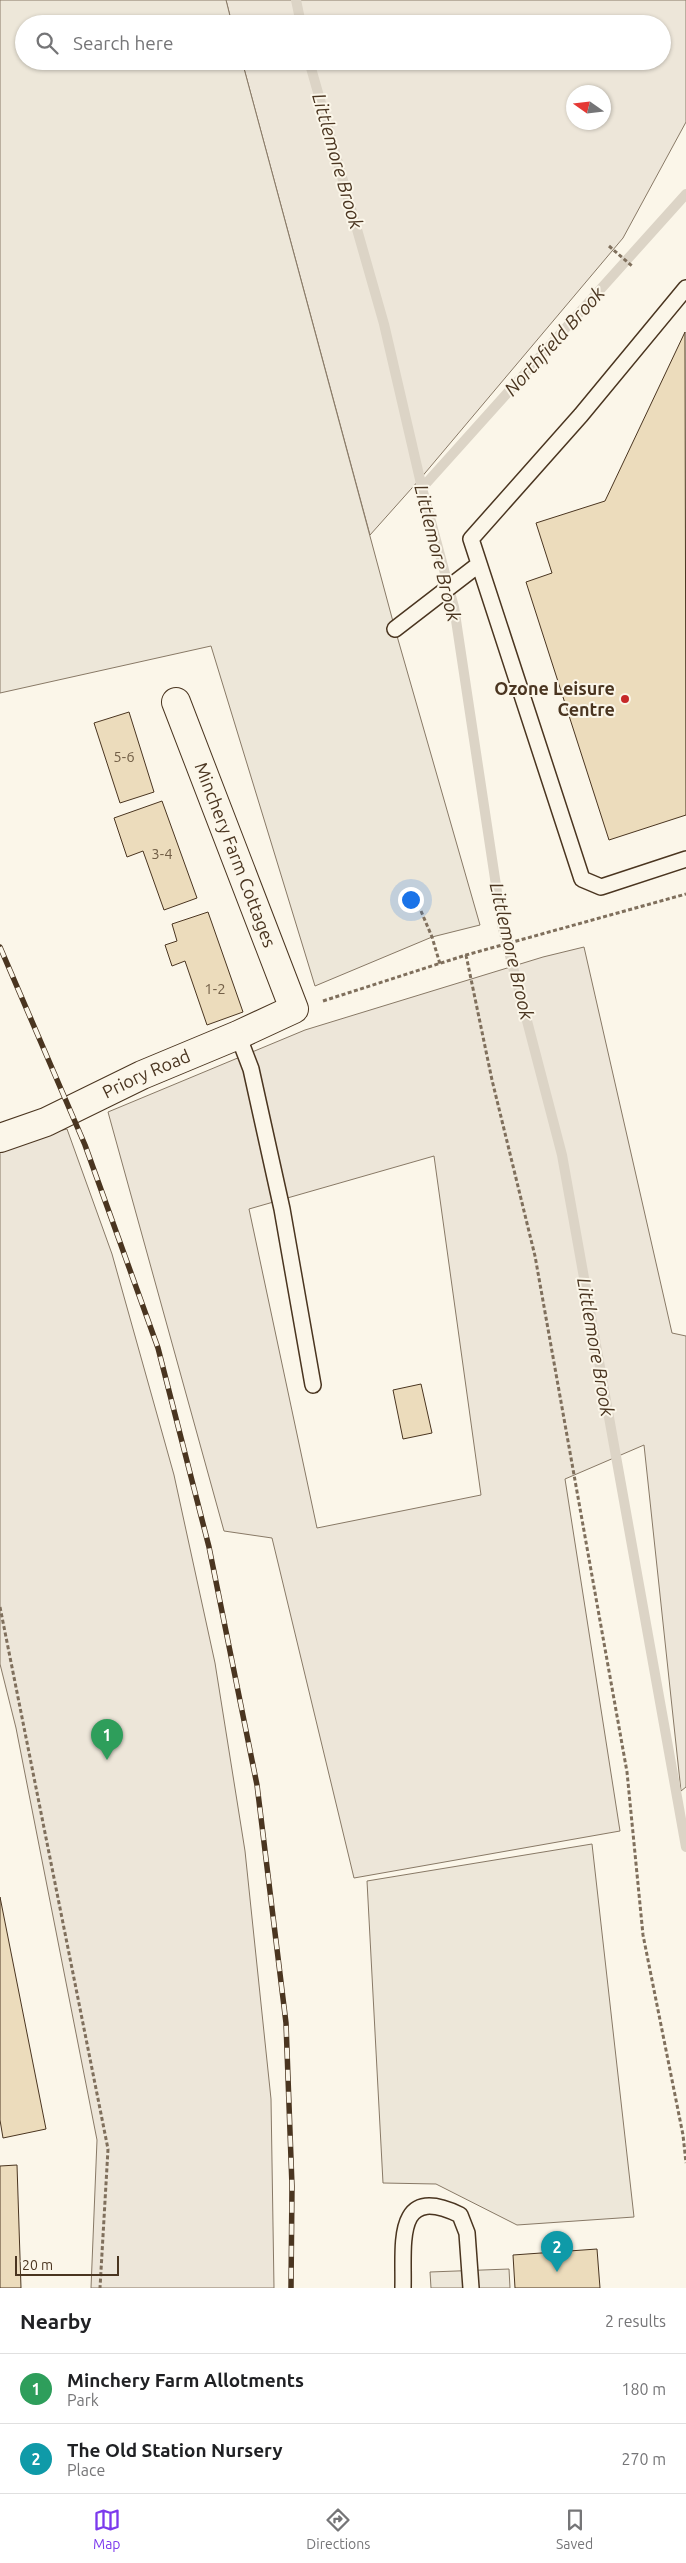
<!DOCTYPE html>
<style>
:root{--surface:#fff;--page:#f2f2f2;--text:#202124;--muted:#757577;--line:#e0e0e0;--accent:#7c3aed}
body{margin:0;font-family:Ubuntu,sans-serif;background:var(--page);color:var(--text)}
.compass{position:absolute;left:566px;top:85px;width:45px;height:45px;border-radius:50%;background:var(--surface);box-shadow:0 1px 4px #0004;rotate:284deg}
.scale{position:absolute;left:15px;bottom:12px;width:104px;box-sizing:border-box;padding-left:5px;border:2px solid #4a3520;border-top:0;font-size:14px;line-height:18px;white-space:nowrap;color:#4a3520;-webkit-text-stroke:4px #fbf6e9;paint-order:stroke}
.you{position:absolute;left:410px;top:899px;width:18px;height:18px;margin:-12px;border:4px solid #fff;border-radius:50%;background:#1a73e8;box-shadow:0 0 0 8px #1a73e833}
.badge{display:grid;place-items:center;width:32px;height:32px;border-radius:50%;background:var(--accent);color:#fff;font-size:16px;font-weight:700}
.pin{position:absolute;translate:-50% -41px;filter:drop-shadow(0 1px 2px #0008)}
.pin::after{content:'';position:absolute;top:26px;width:18px;height:15px;background:inherit;clip-path:polygon(0 0,100% 0,50% 100%)}
.list{margin:0;padding:0;list-style:none}
h2{display:flex;justify-content:space-between;align-items:center;height:65px;margin:0;padding:0 20px;font-size:21px}
h2 small{font-size:16px;font-weight:400;color:var(--muted)}
.list li{display:grid;grid-template-columns:32px 1fr auto;gap:15px;align-items:center;box-sizing:border-box;height:70px;padding:0 20px;border-top:1px solid var(--line)}
.list b{display:block;font-size:19px;white-space:nowrap}
.list p{margin:0;font-size:16px;white-space:nowrap;color:var(--muted)}
.list em{font-size:16px;font-style:normal;color:var(--muted)}
.icon{flex:none;width:28px;height:28px;fill:none;stroke:currentColor;stroke-width:2;stroke-linecap:round;stroke-linejoin:round}
.map{position:relative;flex:none;width:686px;height:2288px;overflow:hidden}
.search{position:absolute;background:var(--surface);box-shadow:0 1px 4px #0004;left:15px;right:15px;top:15px;height:55px;display:flex;align-items:center;gap:12px;box-sizing:border-box;padding:0 18px;border-radius:28px;color:var(--muted);font-size:19px}
.sheet{height:205px;background:var(--surface)}
nav{display:flex;justify-content:space-around;align-items:center;box-sizing:border-box;height:70px;border-top:1px solid var(--line);background:var(--surface);font-size:14px;color:var(--muted)}
nav a{display:grid;justify-items:center;gap:2px}
nav .on{color:var(--accent)}
.map>svg:first-child{display:block}
</style>
<div class="map">
<svg width="686" height="2288" viewBox="0 0 686 2288">
<rect width="100%" height="100%" fill="#fbf6e9"/>
<path fill="#ede6d9" stroke="#887966" fill-rule="evenodd" d="M226,0H686V122L623,238L420,479L370,535L242,61H662V24H232ZM574,92H604V122H574Z
M584,947L672,1333L686,1336V1787L681,1791L644,1445L565,1479L620,1831L354,1878L272,1538L224,1531L108,1112L305,1030L543,957ZM434,1156L481,1495L317,1528L249,1209Z
M67,1129L112,1254L174,1475L215,1663L245,1851L271,2099L274,2288H91L97,2140L16,1728L0,1664V1149L20,1140Z"/>
<path fill="#ede7d9" stroke="#887966" d="M0,0H226L232,24H24V61H242L395,629L480,925L432,937L315,986L211,646L0,693Z
M592,1844L634,2217L517,2225L436,2184L383,2183L367,1881Z
M509,2269L510,2288H431L430,2272Z"/>
<g fill="none" stroke-linecap="round" stroke-linejoin="round">
<path stroke="#dcd4c6" stroke-width="10" d="M296,0L301,24
M309,61L384,324L422,488L454,607L502,925L562,1155L686,1847
M422,488L686,194"/>
</g>
<path fill="#ecdcbc" stroke="#4a3520" d="M685,332L686,815L609,840L526,582L552,573L536,523L605,501Z
M129,712L154,792L120,803L94,723Z
M162,801L197,898L164,910L143,851L127,857L114,818Z
M208,912L243,1012L207,1025L185,961L172,966L165,945L177,941L172,924Z
M421,1384L432,1433L403,1439L393,1390Z
M0,1897L46,2129L3,2138L0,2120Z
M17,2165L21,2288H0V2166Z
M597,2249L600,2288H515L513,2255Z"/>
<g fill="none" stroke-linecap="round" stroke-linejoin="round">
<g stroke="#4a3520" stroke-width="18">
<path id="lane" d="M686,288L581,415L471,539L582,879L601,887L686,859
M395,629L478,565
M238,1035L251,1069L282,1209L313,1385
M403,2288C404,2244 394,2183 460,2215L467,2233L471,2288"/>
</g>
<g stroke="#4a3520" stroke-width="30">
<g id="street">
<path id="s1" d="M0,1138L46,1122L142,1075L238,1035L294,1009L176,702"/>
</g>
</g>
<path stroke="#7f6f5c" stroke-width="3" stroke-dasharray="4 2.5" stroke-linecap="butt" d="M609,246L632,266
M421,911L432,937L440,964
M466,955L492,1080L535,1256L627,1772L643,1935L683,2135L686,2163
M323,1001L466,955L686,894
M0,1607L108,2149L100,2288"/>
<use href="#lane" stroke="#fbf6e9" stroke-width="15"/>
<use href="#street" stroke="#fbf6e9" stroke-width="28"/>
<g stroke="#4a3520" stroke-width="5.5">
<path id="rail" d="M0,947L85,1145L158,1348L209,1547L257,1785L286,2023L292,2186L291,2288"/>
</g>
<use href="#rail" stroke="#fbf6e9" stroke-width="4" stroke-dasharray="11" stroke-linecap="butt"/>
</g>
<circle fill="#c62828" stroke="#fbf6e9" stroke-width="2" cx="625" cy="699" r="5"/>
<g text-anchor="middle" stroke-width="4" stroke-linejoin="round" paint-order="stroke">
<g font-size="15" fill="#725f47">
<text x="124" y="762">5-6</text>
<text x="162" y="859">3-4</text>
<text x="215" y="994">1-2</text>
</g>
<g font-size="18" font-weight="bold" fill="#4a3520" stroke="#fbf6e9" text-anchor="end">
<text x="615" y="695">Ozone Leisure<tspan x="615" dy="21">Centre</tspan></text>
</g>
<g font-size="18" fill="#4a3520" stroke="#fbf6e9">
<text transform="translate(235 855) rotate(69)" y="6">Minchery Farm Cottages</text>
<text dy="6" stroke="none"><textPath href="#s1" startOffset="160">Priory Road</textPath></text>
</g>
<g font-size="19" font-style="italic" fill="#4a3520" stroke="#fbf6e9">
<text transform="translate(338 161) rotate(74)" y="7">Littlemore Brook</text>
<text transform="translate(554 341) rotate(-48)" y="7">Northfield Brook</text>
<text transform="translate(438 553) rotate(76)" y="7">Littlemore Brook</text>
<text transform="translate(512 951) rotate(77)" y="7">Littlemore Brook</text>
<text transform="translate(596 1347) rotate(80)" y="7">Littlemore Brook</text>
</g>
</g>
</svg>
<svg class="compass" viewBox="-18 -18 36 36"><path d="M0-13l5 13h-10z" fill="#e53935"/><path d="M0 13l5-13h-10z" fill="#757577"/></svg>
<div class="scale">20 m</div>
<div class="you"></div>
<div class="pin badge" style="left:107px;top:1760px;background:#2e9e5b">1</div>
<div class="pin badge" style="left:557px;top:2272px;background:#0f9aa8">2</div>
<div class="search"><svg class="icon" aria-label="search" viewBox="0 0 24 24"><circle cx="10" cy="10" r="6"/><path d="M15 15l6 6"/></svg>Search here</div>
</div>
<section class="sheet">
<h2>Nearby<small>2 results</small></h2>
<ul class="list">
<li><span class="badge" style="background:#2e9e5b">1</span><div><b>Minchery Farm Allotments</b><p>Park</p></div><em>180 m</em></li>
<li><span class="badge" style="background:#0f9aa8">2</span><div><b>The Old Station Nursery</b><p>Place</p></div><em>270 m</em></li>
</ul>
</section>
<nav>
<a class="on"><svg class="icon" aria-label="map" viewBox="0 0 24 24"><path d="M3 6l6-2 6 2 6-2v14l-6 2-6-2-6 2zM9 4v14M15 6v14"/></svg>Map</a>
<a><svg class="icon" aria-label="directions" viewBox="0 0 24 24"><path d="M12 3l9 9-9 9-9-9zM9 14v-3h6M13 9l2 2-2 2"/></svg>Directions</a>
<a><svg class="icon" aria-label="saved" viewBox="0 0 24 24"><path d="M7 4h10v16l-5-4-5 4z"/></svg>Saved</a>
</nav>
